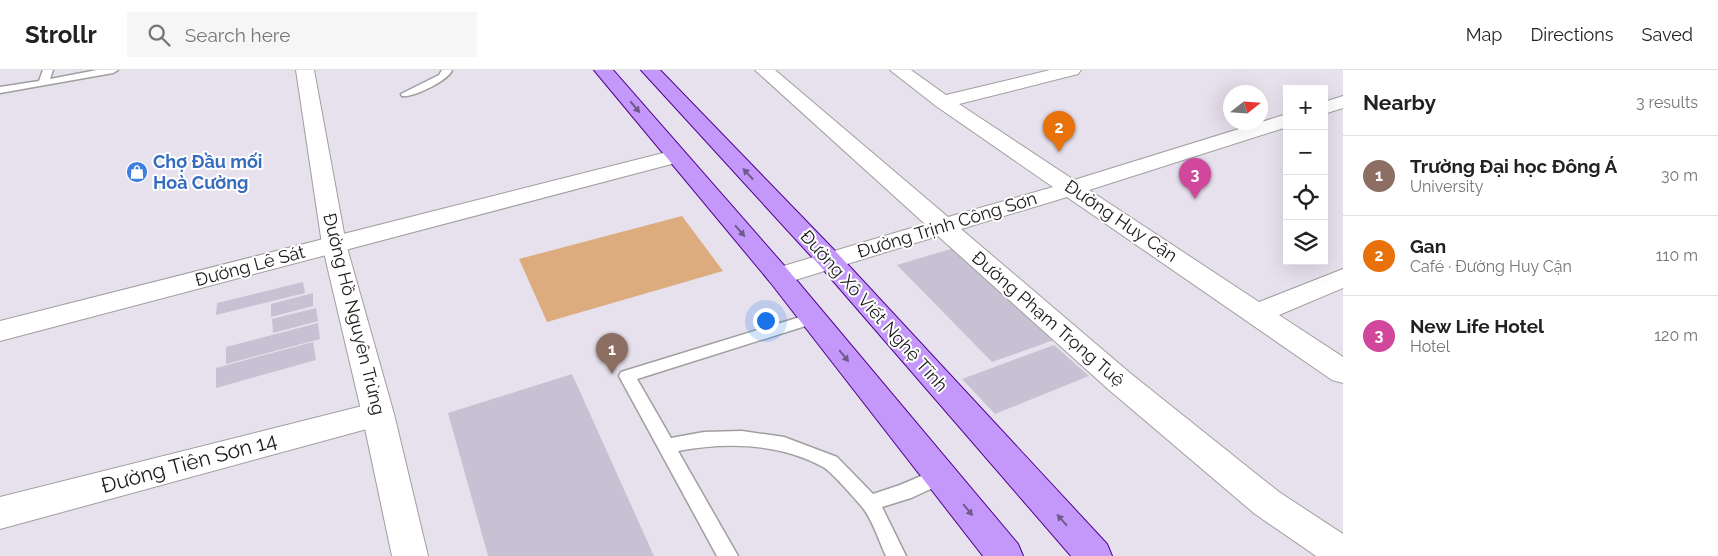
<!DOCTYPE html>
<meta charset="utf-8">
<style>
:root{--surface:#fff;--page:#f6f6f6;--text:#222;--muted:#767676;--line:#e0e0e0;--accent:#1a73e8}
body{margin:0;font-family:Raleway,sans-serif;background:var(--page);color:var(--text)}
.controls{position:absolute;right:15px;top:15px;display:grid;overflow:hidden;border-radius:0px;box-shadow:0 5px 20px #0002}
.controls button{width:45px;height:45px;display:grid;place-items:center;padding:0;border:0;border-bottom:1px solid var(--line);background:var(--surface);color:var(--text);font:25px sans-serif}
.compass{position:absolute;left:1223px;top:15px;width:45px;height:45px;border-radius:50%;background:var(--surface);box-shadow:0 5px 20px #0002;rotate:73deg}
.you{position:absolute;left:765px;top:250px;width:18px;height:18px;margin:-12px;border:4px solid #fff;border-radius:50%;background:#1a73e8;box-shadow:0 0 0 8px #1a73e833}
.badge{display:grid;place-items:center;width:32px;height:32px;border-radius:50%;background:var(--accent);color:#fff;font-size:16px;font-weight:700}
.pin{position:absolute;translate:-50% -41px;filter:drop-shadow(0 1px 2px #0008)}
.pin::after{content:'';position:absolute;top:26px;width:18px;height:15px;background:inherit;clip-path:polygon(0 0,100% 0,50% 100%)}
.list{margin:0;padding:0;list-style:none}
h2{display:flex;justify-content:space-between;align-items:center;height:65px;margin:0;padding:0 20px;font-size:21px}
h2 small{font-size:16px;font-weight:400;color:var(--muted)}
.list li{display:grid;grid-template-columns:32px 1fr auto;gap:15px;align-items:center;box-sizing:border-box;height:80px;padding:0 20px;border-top:1px solid var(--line)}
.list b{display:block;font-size:19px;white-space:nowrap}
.list p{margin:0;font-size:16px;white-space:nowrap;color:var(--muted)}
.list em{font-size:16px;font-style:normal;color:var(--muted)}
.icon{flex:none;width:28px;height:28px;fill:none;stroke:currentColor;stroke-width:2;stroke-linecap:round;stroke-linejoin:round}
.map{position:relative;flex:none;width:1343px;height:486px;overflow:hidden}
header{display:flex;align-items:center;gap:30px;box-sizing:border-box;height:70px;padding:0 25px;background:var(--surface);border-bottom:1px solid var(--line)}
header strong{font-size:24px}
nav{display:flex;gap:28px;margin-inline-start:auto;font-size:18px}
.search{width:350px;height:45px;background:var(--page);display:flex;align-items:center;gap:12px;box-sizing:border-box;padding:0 18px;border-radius:0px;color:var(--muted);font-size:19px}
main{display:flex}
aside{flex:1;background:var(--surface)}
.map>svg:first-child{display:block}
</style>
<header>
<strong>Strollr</strong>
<div class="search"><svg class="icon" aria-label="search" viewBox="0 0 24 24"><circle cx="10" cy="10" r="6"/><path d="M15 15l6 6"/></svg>Search here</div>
<nav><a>Map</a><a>Directions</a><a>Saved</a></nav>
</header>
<main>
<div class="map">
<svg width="1343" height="486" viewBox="0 0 1343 486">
<rect width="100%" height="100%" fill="#e7e0ed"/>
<path fill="#dcac7e" d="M682,146L723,201L547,252L519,189Z"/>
<path fill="#c7c1d3" d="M954,178L1054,270L992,292L897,195Z
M303,212L305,223L216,245L217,233Z
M313,223V236L271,247V234Z
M316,238L318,251L273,263L272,249Z
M318,253L320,269L226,294V277Z
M313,272L316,290L216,318V298Z
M1054,275L1089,306L995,344L962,309Z
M572,304L654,486H488L448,343Z"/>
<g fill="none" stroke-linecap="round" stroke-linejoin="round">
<g stroke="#9f9f9f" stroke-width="3">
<path id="service" d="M43,0H53L50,9L97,0H118L113,3L0,23V17L39,11Z
M442,0H452C449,10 413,28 402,26L401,24L439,5Z
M813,243L818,244L821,248L818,252L637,309L671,368L704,362L742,361L784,367L837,387L873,424L900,415L940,398L946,400L949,406L946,412L911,428L882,437L906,486H886C879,471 873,451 863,438C856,430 831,401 823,397C779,373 726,372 678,381L738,486H717L619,306L621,302Z"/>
</g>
<g stroke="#9f9f9f" stroke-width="2">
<path id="minor" d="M755,0H775L948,147L1053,117L936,36L890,0H911L946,25L1050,0H1081L1078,4L959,34L1074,110L1287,44V57L1089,120L1259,232L1343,199V218L1279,245L1343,287V313L1332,310L1067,127L961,159L1130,303L1279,422L1343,464V486H1316L1255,444L1108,319L938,166L779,215L770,212L766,206L770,200L925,154Z
M1343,26V38L1324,44V32Z
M675,80L683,81L686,86L683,91L0,271V251Z
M378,332L389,335L394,344L389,353L0,459V427Z"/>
</g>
<g stroke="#9f9f9f" stroke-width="2">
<path id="tertiary" d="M296,0H314L346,174L394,344L428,486H392L362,344L322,174Z"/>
</g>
<g stroke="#4f0290" stroke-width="2">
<path id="primary" d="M594,0H613L788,200L1018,474L1023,486H983L770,212Z
M641,0H660L839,185L1107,474L1112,486H1071L821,197Z"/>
</g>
<use href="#service" fill="#fff" fill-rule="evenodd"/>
<use href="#minor" fill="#fff" fill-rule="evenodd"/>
<use href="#tertiary" fill="#fff" fill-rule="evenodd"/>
<use href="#primary" fill="#c398fa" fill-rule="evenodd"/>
</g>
<defs><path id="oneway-solid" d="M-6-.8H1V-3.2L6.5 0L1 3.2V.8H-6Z" transform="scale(1.25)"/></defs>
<g fill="#6f5a8a">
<use href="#oneway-solid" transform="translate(635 37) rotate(50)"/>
<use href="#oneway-solid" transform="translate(748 104) rotate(-133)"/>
<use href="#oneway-solid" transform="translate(740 161) rotate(49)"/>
<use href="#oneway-solid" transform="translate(844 286) rotate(51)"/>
<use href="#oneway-solid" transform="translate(968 440) rotate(51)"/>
<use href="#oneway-solid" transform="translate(1062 450) rotate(-132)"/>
</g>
<defs>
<g id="shop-disc" transform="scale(1.125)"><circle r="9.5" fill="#3f7fe0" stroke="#fff"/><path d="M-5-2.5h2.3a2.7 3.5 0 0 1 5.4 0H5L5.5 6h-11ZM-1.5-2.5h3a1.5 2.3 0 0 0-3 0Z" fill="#fff"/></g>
</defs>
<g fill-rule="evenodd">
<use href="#shop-disc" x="137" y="102"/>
</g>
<g text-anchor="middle" stroke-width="4" stroke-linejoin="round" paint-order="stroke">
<g font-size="18" font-weight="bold" fill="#366cbe" stroke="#fff" text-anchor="start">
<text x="153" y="98">Chợ Đầu mối<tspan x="153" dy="21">Hoà Cường</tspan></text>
</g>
<g font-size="18" fill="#1b1b1b" stroke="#fff">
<text transform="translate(1121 151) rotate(34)" y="6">Đường Huy Cận</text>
<text transform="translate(947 155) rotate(-17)" y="6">Đường Trịnh Công Sơn</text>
<text transform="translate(250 196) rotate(-15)" y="6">Đường Lê Sát</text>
<text transform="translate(874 241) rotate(48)" y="6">Đường Xô Viết Nghệ Tĩnh</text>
<text transform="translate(354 244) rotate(76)" y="6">Đường Hồ Nguyên Trừng</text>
<text transform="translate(1048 249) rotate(41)" y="6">Đường Phạm Trọng Tuệ</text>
</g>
<g font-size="21" fill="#1b1b1b" stroke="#fff">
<text transform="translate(189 393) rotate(-15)" y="7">Đường Tiên Sơn 14</text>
</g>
</g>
</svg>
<div class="controls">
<button>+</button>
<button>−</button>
<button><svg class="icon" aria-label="locate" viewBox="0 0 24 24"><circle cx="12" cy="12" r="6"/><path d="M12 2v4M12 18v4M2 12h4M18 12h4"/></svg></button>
<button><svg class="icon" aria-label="layers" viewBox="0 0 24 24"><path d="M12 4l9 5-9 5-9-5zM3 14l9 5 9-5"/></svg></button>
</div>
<svg class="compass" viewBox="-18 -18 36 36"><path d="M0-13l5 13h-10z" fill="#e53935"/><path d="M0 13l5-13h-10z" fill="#767676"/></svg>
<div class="you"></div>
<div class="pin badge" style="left:612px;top:304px;background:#8d6e63">1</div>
<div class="pin badge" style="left:1059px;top:82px;background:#e8710a">2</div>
<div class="pin badge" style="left:1195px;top:129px;background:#d1479c">3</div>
</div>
<aside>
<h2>Nearby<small>3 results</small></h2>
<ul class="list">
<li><span class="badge" style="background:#8d6e63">1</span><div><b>Trường Đại học Đông Á</b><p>University</p></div><em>30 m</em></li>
<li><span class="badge" style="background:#e8710a">2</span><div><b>Gan</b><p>Café · Đường Huy Cận</p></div><em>110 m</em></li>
<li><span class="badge" style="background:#d1479c">3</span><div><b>New Life Hotel</b><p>Hotel</p></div><em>120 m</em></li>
</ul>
</aside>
</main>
